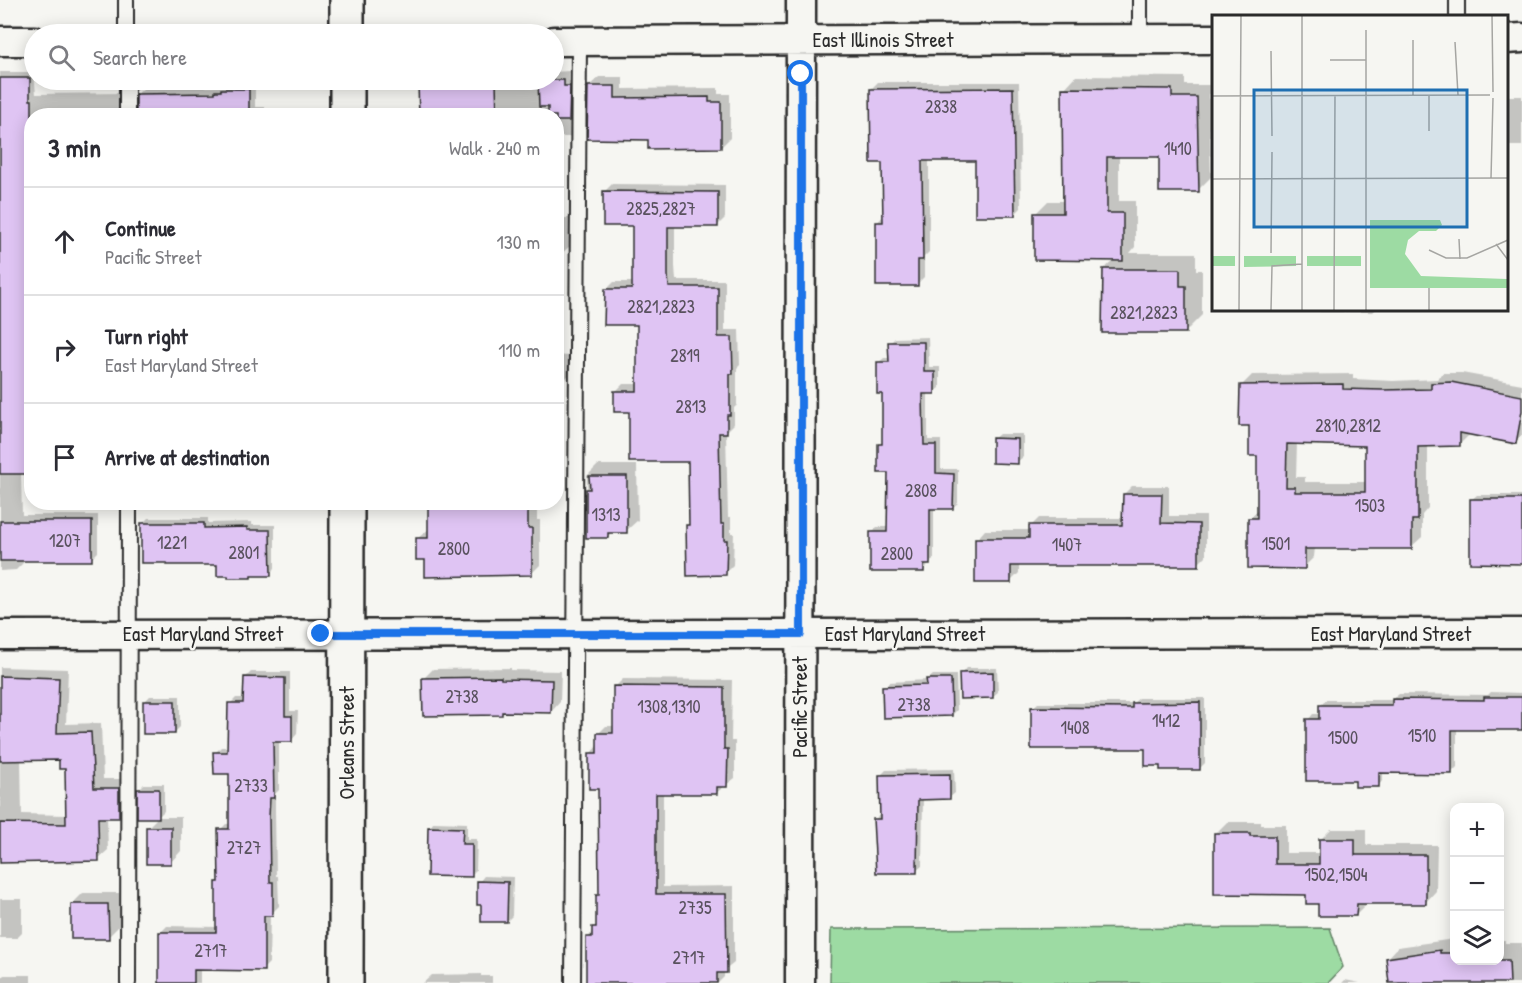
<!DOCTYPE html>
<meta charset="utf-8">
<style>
:root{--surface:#fff;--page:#f2f2f3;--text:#2b2b33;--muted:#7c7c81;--line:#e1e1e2}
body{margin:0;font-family:"Patrick Hand",sans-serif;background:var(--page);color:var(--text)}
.controls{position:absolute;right:18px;bottom:18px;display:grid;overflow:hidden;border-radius:12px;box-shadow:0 3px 15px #0003}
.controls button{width:54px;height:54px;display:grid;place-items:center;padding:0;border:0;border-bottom:2px solid var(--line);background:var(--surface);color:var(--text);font:30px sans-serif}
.stop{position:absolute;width:18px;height:18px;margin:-14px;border:4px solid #1a73e8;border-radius:50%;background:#fff}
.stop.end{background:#1a73e8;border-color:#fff;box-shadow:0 2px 6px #0008}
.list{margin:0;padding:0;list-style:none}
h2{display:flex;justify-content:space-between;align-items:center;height:78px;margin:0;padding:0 24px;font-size:26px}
h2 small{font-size:20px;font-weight:400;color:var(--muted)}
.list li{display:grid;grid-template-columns:39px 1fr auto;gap:18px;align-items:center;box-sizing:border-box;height:108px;padding:0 24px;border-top:2px solid var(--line)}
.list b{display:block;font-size:22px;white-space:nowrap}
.list p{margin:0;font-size:20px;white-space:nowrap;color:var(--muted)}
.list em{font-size:20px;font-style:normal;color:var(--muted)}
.icon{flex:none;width:33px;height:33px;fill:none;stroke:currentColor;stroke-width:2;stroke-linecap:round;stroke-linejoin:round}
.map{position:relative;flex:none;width:1522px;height:983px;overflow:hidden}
.search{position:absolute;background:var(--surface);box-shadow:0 3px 15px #0003;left:24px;top:24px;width:540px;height:66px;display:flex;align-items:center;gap:15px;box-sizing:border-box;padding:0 21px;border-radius:33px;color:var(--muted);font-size:22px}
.panel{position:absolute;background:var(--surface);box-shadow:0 3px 15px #0003;left:24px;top:108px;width:540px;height:402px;border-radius:24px}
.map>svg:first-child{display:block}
</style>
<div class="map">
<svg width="1522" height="983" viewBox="0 0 1522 983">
<rect width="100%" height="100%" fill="#f6f6f2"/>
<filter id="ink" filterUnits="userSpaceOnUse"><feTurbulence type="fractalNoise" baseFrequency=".0167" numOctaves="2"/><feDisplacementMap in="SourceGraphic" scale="12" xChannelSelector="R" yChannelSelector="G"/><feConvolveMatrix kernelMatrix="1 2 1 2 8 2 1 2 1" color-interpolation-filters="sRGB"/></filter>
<g filter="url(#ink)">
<path fill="#9ddba3" stroke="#648367" stroke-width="1.5" d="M1330,928L1343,967L1328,983H830L831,929Z"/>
<path fill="#0003" fill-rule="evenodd" d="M569,71V81H574V132L569,137H556V116H420V83L424,80H554V72Z
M0,72H34L36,94L125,93L130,116H32V468L27,472H21L22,515H98V552L91,559H23V563L16,570L0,571Z
M1076,76L1185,77V85H1209L1211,177L1198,190L1160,156H1119V201H1135V247L1130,253H1196V270H1202V315L1185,332L1104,269L1114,260L1036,213L1048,201H1064V89Z
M599,77H623V89L718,88V94H730V138L721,147L650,139L589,86Z
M878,82H1019L1021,208L1014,215L977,159H929V252L924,257V277L917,284L877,223L884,215V161L871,89Z
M230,83H255V107H265V116H137V94L145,87H222Z
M1506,96H1522V146H1506Z
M612,184L725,185V218L717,226L675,225V266L676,280H725V330H739L740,365L737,368V405L734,408V424L726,432L728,517H731V533H734L733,565L725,573L688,526L691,523L690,461L630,410L616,391L623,384H639V324L606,290L614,282H633V224L605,191Z
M556,218H569L570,246L561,254H556Z
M1320,309H1376L1373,312H1320Z
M928,337L929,367H940V388L934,393H928V440H941V469H958V503L952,508H934V558L924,570L872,532L877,527H889L890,471L880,445L884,441L883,393L878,363L884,358H890V343L895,338Z
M556,355L569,356V375L561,383H556Z
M1443,373H1462L1522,384V435L1515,442L1471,433L1460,444L1428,445V508L1422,515V537L1411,547H1315L1314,557L1304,567L1249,519L1258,510L1259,455L1241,386L1252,375L1353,374V379L1393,381L1437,379ZM1297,443L1367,444V482H1305V477H1296Z
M999,434H1023V457L1017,462L993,439Z
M598,465H637L638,520L626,531L612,532L608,536H588L587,476Z
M1132,486H1169V516H1206V556L1198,564H1019V573L1011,581L977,539L985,530H1031V526L1039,518H1124V494Z
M1477,495H1522V562L1471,500Z
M429,502H537V520H540V565L531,574L426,559L418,538L429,529Z
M148,518H208V523L252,522V525H275V569L270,574H253L250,577L219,564L142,524Z
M0,667L68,669L66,724L101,723L103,779H129V807L119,817H107L108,850L98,859L0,861ZM21,759H60L67,768V815L22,814Z
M511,668V670L561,671L560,702L551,712L504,711L501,714L424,678L433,669Z
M966,668H997L998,692L992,697L961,674Z
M251,672H290V711H298L297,734L291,741H279V790L275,794V810L276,876H278L279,906L270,915L269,963L263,969L200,968V983H160L161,932L167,926L218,927L217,882L221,879L220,830L226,824H231L230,772L215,753L221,747H229L230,704L236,698H245V678Z
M933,675H956L957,710L952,715L884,687L889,682L927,680Z
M623,679L732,680L731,741H735V778L716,793H663V887L734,886V963L724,971V977L718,983H587L588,938L597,924V896L601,892L600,787L590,754L598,745V734L606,726H614L615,687Z
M1491,692L1522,693V729L1457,728V767L1451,773L1383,772V780L1378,786L1357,780L1308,720L1313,714H1320V706L1326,700H1392L1399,694L1488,695Z
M150,696H180V727L175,732L145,701Z
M1139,698H1205V763L1200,768L1146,747L1032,708L1038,703H1133Z
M954,769L955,793L949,798H923L922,866L916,871L875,820L880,814L881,775L886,770Z
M144,784H164V811L158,817H181V851L170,863L147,828L158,817L139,789Z
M434,822L467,823V839H477L476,870L471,875L429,828Z
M1227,822H1261V825H1286V853H1320V840L1331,829H1366V845H1437L1436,891L1425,903L1367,904L1356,915L1320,903L1216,833Z
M484,876L513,877L512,916L507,921L479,882Z
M83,893H119V926L108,937L72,904Z
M0,899H22V933L17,938H0Z
M1454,939V960H1500V940H1505V943H1522V983H1390L1387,959L1398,947Z
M481,974V976H492V983H423L432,975Z
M4,975H31V983H0V979Z
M1345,980L1360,983H1342Z"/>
<path fill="#dfc4f3" stroke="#2b2b2b" stroke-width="1.5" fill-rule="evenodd" d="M0,78H30V100H32V202H30L32,427H27L28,474H0Z
M538,80H564V86H570L569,121H556V116H548V107H539Z
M496,82L497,116H419L418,83Z
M588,86H615V98L709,97V102H721V148L648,149V140L587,139Z
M1013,88L1015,216H975V161H922L923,260H918V286H876V222H883L882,163H871L870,89Z
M1062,88L1172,89V97H1197L1199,192H1159V157H1107V213H1123V261L1034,260V213H1063Z
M221,89H249V116H136V94L215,93V91H221Z
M603,191L718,192V227H668V275L669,287H718V337H732L733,374H730V415H727V433H719L721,524H724V540H727L726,575L687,576L686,525H689L688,462H629V412H614V391H637V325H604L605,289H632V226H603Z
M1103,269H1180V286H1186V333H1102Z
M888,342H924V372H935V394H923L924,445H936V473L954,474L953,509H930V565H924V572H870V532H887L888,473H878V444H882V394H877V362H889Z
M1451,382L1522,396V411L1516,444L1460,433V446L1418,447V520H1412V549H1305V569L1248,568V518H1257V456H1249V426H1239L1240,385L1343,384V389L1382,390L1431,389V383ZM1287,444L1365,446V492H1295V487H1286Z
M992,438L1018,439V464L992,463Z
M589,476H627V533H608V538H586V489H590Z
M1123,494H1162L1161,523L1199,524V566H1011V583H975V538H1029V525H1122Z
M1470,499H1522V564L1470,563Z
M428,502H528V528H532V575L425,577V560H416V538H428Z
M0,521H92V561H0Z
M141,523H204V528L247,527V530H270L271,576H251V578H228V576H217V565H167V563H141Z
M993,672V698L960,699L959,673Z
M0,676L59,678L57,733L91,732L94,788H119V818H98L99,861L0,863V823L66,824L65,769H59V760L0,761Z
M244,677L285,678V716H292V742H273L274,798H270L269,817L270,882H273V913L272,916H264V971L194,970V983H159V932H216V882H219L218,829H229V774H214L213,752H227L228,703H243Z
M501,677V679L552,680L551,713L502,712V715L423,716L422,678Z
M926,679H951L952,716L883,718L882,686L927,685Z
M613,686L724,687V749H728L727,787H717V794H656V894H726L727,973H717V983H586V937H592V927H596V895H599L598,789H589V753H597V733H613Z
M1484,697H1522V730H1452V774L1379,773V787H1355V781H1306V719H1319V705H1392V699L1484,700Z
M143,701H175V734H143Z
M1200,702V770H1160V766H1145V749H1031V707L1132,708V703Z
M950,774V799L918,800L917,873H876L873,819H880L879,775Z
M137,789H159V818H137Z
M146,827H171V864H146Z
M428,827L463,828L462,844H472V877L427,876Z
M1214,833H1250V836H1275V864H1319V839H1355V855H1426V904H1357L1356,916H1318V904H1306V895L1214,894Z
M477,881L508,882L507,922H481V905H477Z
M71,904H108L109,939H71Z
M1440,950V953H1455V960H1509L1510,983H1389L1386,958Z"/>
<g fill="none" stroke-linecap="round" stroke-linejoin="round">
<g stroke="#2b2b2b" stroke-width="18">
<path id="lane" d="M126,0V34
M1140,0V39
M1457,16V0
M127,80V116
M128,983L129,502
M573,983L579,41"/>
</g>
<g stroke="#2b2b2b" stroke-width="33">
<path id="street" d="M1506,39L1522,38
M0,41H34
M554,41L1213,39
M0,635L1522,633
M800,983L801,0"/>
</g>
<g stroke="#2b2b2b" stroke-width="38">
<path id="secondary" d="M347,0V34
M347,116V80
M346,983L347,502"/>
</g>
<use href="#lane" stroke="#f6f6f2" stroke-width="14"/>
<use href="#street" stroke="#f6f6f2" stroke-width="28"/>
<use href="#secondary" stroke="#f6f6f2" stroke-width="33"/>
</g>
</g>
<g fill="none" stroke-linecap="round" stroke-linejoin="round" filter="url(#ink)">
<path stroke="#1a73e8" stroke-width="8" d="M321,634H801V74"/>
</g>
<g text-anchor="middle" stroke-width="5" stroke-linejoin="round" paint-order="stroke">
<g font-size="18" fill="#58515d">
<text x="941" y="113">2838</text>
<text x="1178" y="155">1410</text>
<text x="661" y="215">2825,2827</text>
<text x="661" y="313">2821,2823</text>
<text x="1144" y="319">2821,2823</text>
<text x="685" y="362">2819</text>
<text x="691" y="413">2813</text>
<text x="1348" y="432">2810,2812</text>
<text x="921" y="497">2808</text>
<text x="1370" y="512">1503</text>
<text x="606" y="521">1313</text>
<text x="65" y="547">1207</text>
<text x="172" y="549">1221</text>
<text x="1276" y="550">1501</text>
<text x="1067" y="551">1407</text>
<text x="454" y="555">2800</text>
<text x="244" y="559">2801</text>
<text x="897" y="560">2800</text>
<text x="462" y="703">2738</text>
<text x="914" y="711">2738</text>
<text x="669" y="713">1308,1310</text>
<text x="1166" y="727">1412</text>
<text x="1075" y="734">1408</text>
<text x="1422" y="742">1510</text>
<text x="1343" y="744">1500</text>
<text x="251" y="792">2733</text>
<text x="244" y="854">2727</text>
<text x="1336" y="881">1502,1504</text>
<text x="695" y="914">2735</text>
<text x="211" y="957">2717</text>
<text x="689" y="964">2717</text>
</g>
<g font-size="21" fill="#2b2b2b" stroke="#f6f6f2">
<text x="883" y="47">East Illinois Street</text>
<text x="203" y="641">East Maryland Street</text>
<text x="905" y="641">East Maryland Street</text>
<text x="1391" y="641">East Maryland Street</text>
<text transform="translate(800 707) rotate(-90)" y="7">Pacific Street</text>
<text transform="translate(347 743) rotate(-90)" y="7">Orleans Street</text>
</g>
</g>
<g transform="translate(1212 15)">
<rect width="296" height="296" fill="#f6f6f2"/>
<path d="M158,205H228L230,210L224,216H207L196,225L193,239L209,261L295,264V273H158ZM0,241H23V251H0ZM32,241H84V251L32,252ZM95,241H149V251H95Z" fill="#9ddba3"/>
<path fill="none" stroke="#a5a5a2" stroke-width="1.5" d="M280,0L281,77M201,25V80M243,27L246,80M59,36L60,121M118,45H154M217,80V116M0,81L278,80M279,163L281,83M0,164L296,163M247,224L248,244M284,229L296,245M217,235L234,243H255L296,225M59,238L60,137M27,295L29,0M59,295L60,251L90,249M90,295V0M122,295L123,80M154,295V15M217,295V273"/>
<path fill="#1f6fb2" fill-opacity="0.15" stroke="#1f6fb2" stroke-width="3" d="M42,75H255V212H42Z"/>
<rect width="296" height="296" fill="none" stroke="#2b2b2b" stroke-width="3"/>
</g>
</svg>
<div class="controls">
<button>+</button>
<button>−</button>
<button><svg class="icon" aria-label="layers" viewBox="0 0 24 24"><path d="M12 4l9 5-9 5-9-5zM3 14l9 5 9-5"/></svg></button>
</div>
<div class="stop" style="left:801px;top:74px"></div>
<div class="stop end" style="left:321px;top:634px"></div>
<div class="search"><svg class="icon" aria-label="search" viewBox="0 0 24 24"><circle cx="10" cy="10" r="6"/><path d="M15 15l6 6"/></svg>Search here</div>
<section class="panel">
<h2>3 min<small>Walk · 240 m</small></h2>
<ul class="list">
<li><svg class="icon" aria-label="ahead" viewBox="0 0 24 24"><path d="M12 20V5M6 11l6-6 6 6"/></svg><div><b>Continue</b><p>Pacific Street</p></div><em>130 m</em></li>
<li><svg class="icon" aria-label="right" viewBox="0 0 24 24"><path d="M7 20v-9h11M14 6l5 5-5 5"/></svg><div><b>Turn right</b><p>East Maryland Street</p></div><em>110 m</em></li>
<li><svg class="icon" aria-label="arrive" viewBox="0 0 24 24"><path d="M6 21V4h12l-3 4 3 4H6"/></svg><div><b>Arrive at destination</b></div></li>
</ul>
</section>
</div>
